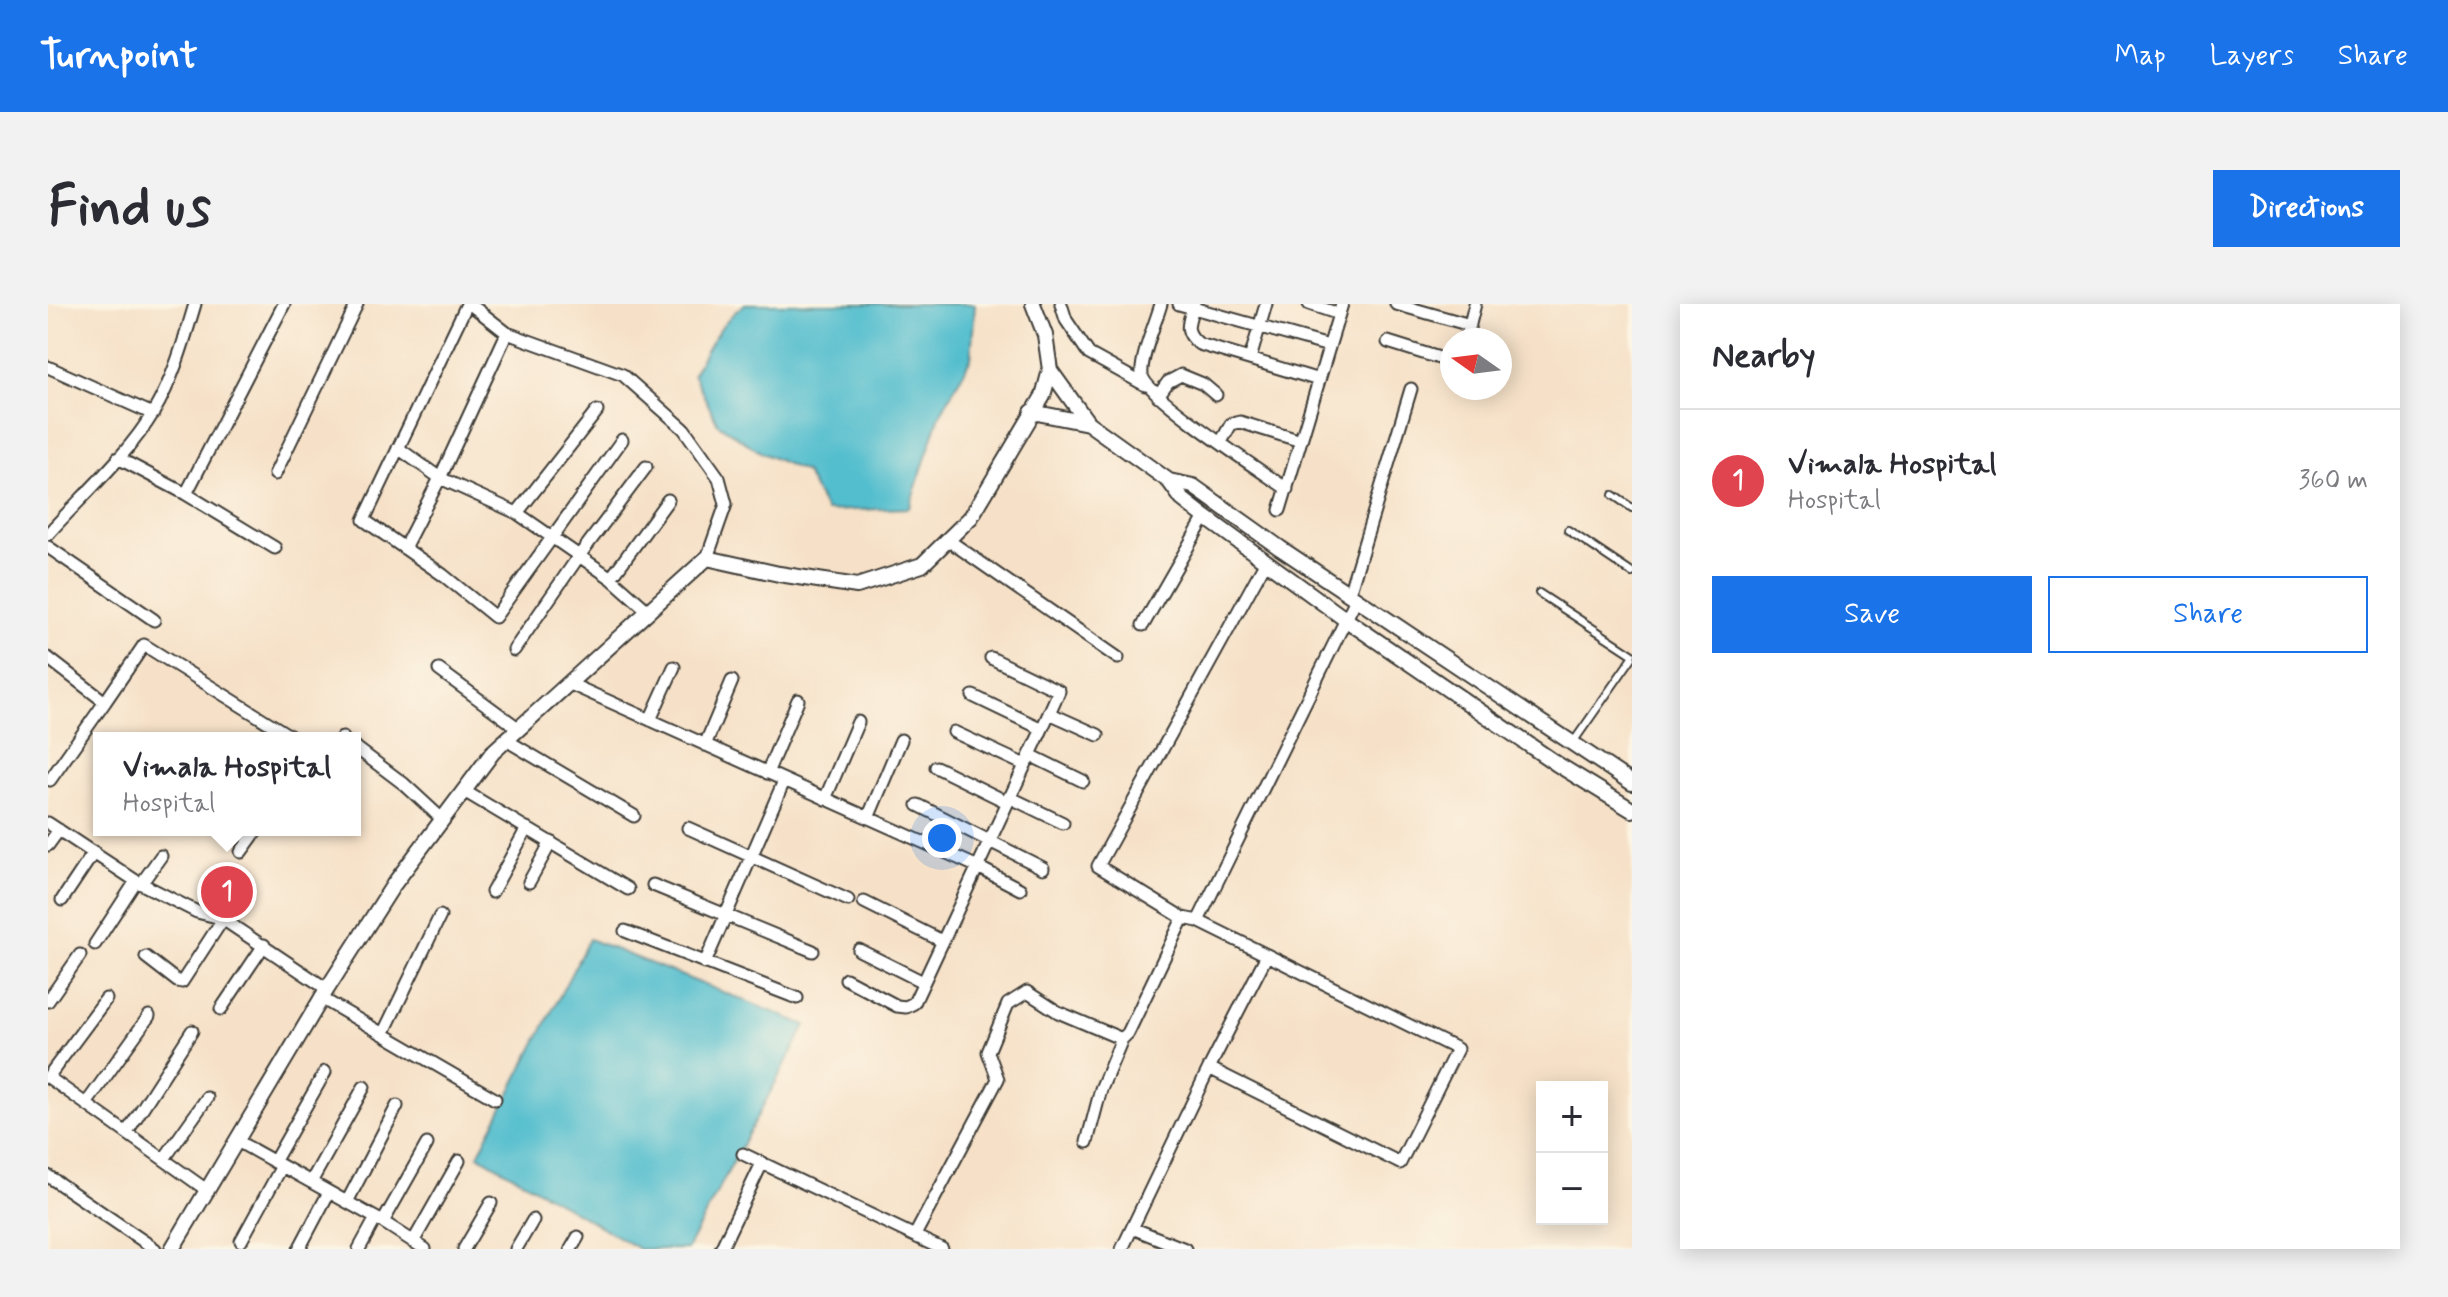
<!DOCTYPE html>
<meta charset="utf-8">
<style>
:root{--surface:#fff;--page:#f2f2f3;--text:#2b2b33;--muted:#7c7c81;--line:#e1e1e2;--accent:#1a73e8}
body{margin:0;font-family:Mynerve,sans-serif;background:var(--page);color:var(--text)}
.controls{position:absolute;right:24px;bottom:24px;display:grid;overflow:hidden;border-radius:0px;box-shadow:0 4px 20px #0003}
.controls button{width:72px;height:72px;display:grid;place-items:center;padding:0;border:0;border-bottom:2px solid var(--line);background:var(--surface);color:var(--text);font:40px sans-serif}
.compass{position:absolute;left:1392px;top:24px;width:72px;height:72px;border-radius:50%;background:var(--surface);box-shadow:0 4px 20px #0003;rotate:284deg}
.you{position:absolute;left:894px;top:534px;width:28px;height:28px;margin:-20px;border:6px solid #fff;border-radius:50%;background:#1a73e8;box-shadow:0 0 0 12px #1a73e833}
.badge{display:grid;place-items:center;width:52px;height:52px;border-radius:50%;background:var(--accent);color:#fff;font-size:26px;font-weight:700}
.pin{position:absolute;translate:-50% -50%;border:4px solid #fff;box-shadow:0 2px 8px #0006}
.popup{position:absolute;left:45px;top:428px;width:268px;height:104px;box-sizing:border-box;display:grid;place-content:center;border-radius:0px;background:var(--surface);filter:drop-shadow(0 2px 6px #0005);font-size:26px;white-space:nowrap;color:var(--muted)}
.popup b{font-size:30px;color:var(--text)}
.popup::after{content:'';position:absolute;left:50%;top:100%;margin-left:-16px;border:16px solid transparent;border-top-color:var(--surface)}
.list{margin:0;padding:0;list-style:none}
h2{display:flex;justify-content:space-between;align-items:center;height:104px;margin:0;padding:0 32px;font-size:34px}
h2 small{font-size:26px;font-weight:400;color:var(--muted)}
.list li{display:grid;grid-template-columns:52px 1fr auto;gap:24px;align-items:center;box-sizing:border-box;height:144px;padding:0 32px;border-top:2px solid var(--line)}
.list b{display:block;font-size:30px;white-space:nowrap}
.list p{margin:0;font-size:26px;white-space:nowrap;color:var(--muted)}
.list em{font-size:26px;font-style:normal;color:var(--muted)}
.actions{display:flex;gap:16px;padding:24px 32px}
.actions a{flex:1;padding:18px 0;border:2px solid var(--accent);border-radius:0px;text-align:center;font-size:28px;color:var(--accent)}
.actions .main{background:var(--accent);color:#fff}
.map{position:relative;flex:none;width:1584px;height:945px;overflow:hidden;border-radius:0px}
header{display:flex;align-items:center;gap:48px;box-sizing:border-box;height:112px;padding:0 40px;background:var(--accent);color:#fff}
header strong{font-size:38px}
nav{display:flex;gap:44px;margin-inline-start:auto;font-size:28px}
.intro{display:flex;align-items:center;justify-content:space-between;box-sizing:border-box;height:192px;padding:0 48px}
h1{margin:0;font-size:56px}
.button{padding:20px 36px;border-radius:0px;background:var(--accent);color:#fff;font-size:28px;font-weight:700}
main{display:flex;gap:48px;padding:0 48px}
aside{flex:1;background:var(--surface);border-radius:0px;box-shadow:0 4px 20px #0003}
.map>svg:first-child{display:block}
</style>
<header>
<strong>Turnpoint</strong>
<nav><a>Map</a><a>Layers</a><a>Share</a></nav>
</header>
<div class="intro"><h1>Find us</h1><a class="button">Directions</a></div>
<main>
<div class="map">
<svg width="1584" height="945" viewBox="0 0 1584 945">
<rect width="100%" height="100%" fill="#fcf5e5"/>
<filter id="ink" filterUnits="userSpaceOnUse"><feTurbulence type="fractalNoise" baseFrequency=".0125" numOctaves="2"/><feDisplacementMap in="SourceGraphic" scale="16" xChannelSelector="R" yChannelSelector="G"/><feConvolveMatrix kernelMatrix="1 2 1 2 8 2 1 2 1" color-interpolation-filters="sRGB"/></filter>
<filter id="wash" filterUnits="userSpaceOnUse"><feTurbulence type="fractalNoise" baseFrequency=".006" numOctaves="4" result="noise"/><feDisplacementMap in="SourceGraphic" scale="32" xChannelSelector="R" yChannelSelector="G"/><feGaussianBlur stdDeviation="1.8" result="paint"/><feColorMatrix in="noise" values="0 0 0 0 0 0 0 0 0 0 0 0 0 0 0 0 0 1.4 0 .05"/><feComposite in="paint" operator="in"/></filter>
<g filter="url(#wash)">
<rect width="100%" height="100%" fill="#f6e1c8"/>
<path fill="#52bece" stroke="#376d75" stroke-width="2" d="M697,0H927L923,54L892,111L861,204L778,207L757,168L714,149L670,120L645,70C658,46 674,15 697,0Z
M541,635L758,721L639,945H591L430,851Z"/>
<g id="blocks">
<path fill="#b5a0db" d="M184,578L195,586L177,611L165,603Z"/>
</g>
</g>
<g filter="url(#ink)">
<use href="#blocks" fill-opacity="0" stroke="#3d3a36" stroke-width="2"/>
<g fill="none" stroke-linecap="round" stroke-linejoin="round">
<g stroke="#3d3a36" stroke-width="10">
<path id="service" d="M1565,191L1584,204
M1520,226L1584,269
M1491,289L1584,350
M1526,437L1584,354"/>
</g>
<g stroke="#3d3a36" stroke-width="15">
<path id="minor" d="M419,0L316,216L395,271L447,313L574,136
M422,0L459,29L575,71L636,125L671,174L678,200L659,254
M1013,0L1018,16L1041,50L1097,81
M1113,0C1108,18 1092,54 1094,71C1097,91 1216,169 1239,185
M1131,0L1281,42
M1146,0C1141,19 1134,26 1151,40L1271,76
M1261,0L1291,10
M1348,0L1422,21
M1418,36L1427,0
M1340,38L1404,58
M1202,55L1218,0
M0,63L105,110
M1110,92L1120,78L1133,71L1155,80L1168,91
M549,107L469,209L563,274L600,307
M1173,138L1183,120L1192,118L1253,137
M350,144L392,174L469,209
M70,154L138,190L227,244
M227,170L309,0
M138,190L236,0
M1232,206L1294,0
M0,230C33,193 80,151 105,109C125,76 136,37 147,0
M900,236L1070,354
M0,243L106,316
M356,244L392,174L459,29
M563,274L620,196
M1301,290L1363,85
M1095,321L1157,213
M466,346L531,252L598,163
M0,354L57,398L2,476
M391,366L470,424
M520,379L928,562L972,585
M925,392L994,425
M57,398L96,341L245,434
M1001,409L1050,431
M602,416L626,363
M906,428L977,461
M294,434H295
M458,436L586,512
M657,441L684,377
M307,443L356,480L395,516
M982,451L1035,477
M888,463L959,498
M719,469L750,396
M416,487L580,585
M961,493L1015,519
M777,495L810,418
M870,501L995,564
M820,514L853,436
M0,519L88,577L149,608L173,614L279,685
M640,524L800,596
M0,541L11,526
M193,548L209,526
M481,578L503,538
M93,580L113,552
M605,581L765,647
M444,588L479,524
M14,596L46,548
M816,598L894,637
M1150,617L1135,614L1050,562L1218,257
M577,627L749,694
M47,640L88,577
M811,646L875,678
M98,653L129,677L134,678L175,615
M657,659L736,477
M798,675L849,702L858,703L866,699L994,425L1011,387L943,354
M273,694L447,795
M58,695L0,773L160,887
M0,697L32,651
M173,705L216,641
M335,730L392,612
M1161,764L1352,859L1409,745L1150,617L1308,295
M38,800L101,712
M79,828L144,727
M189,837L335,918L377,945
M1039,838L1053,785L1074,735L1080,729L1135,614
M695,850L894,945
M116,855L159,794
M226,858L277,768
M0,872L107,945
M263,878L316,783
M299,898L349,802
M335,918L379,840
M1084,924L1137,945
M867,931L950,775L940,748L960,700L979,688L1010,708L1074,735
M193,937L234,862
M365,938L411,857
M251,945L281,888
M311,945L328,914
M416,945L443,899
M468,945L485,916
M523,945L530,933
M673,945L714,859
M1074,945L1161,764L1219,651"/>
</g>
<g stroke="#3d3a36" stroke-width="18">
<path id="tertiary" d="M1002,66L1040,119L1121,177L1134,195L1157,213L1297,315L1509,460L1584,506
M984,108L1040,119
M1121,177L1145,182L1232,244L1584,479
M124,945L279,685L346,580L445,448L659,254L731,270L809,282L874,261L923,213L995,92L1002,66L997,31L985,0"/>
</g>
<use href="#service" stroke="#fff" stroke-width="6"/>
<use href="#minor" stroke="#fff" stroke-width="11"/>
<use href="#tertiary" stroke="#fff" stroke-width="14"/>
</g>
</g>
</svg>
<div class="controls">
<button>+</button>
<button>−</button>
</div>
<svg class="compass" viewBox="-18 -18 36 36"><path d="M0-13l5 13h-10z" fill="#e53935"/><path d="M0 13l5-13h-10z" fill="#7c7c81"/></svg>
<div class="you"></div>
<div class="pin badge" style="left:179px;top:588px;background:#e0444e">1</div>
<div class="popup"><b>Vimala Hospital</b>Hospital</div>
</div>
<aside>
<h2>Nearby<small></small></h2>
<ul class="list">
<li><span class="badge" style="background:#e0444e">1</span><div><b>Vimala Hospital</b><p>Hospital</p></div><em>360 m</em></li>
</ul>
<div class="actions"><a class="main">Save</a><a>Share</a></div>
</aside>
</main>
